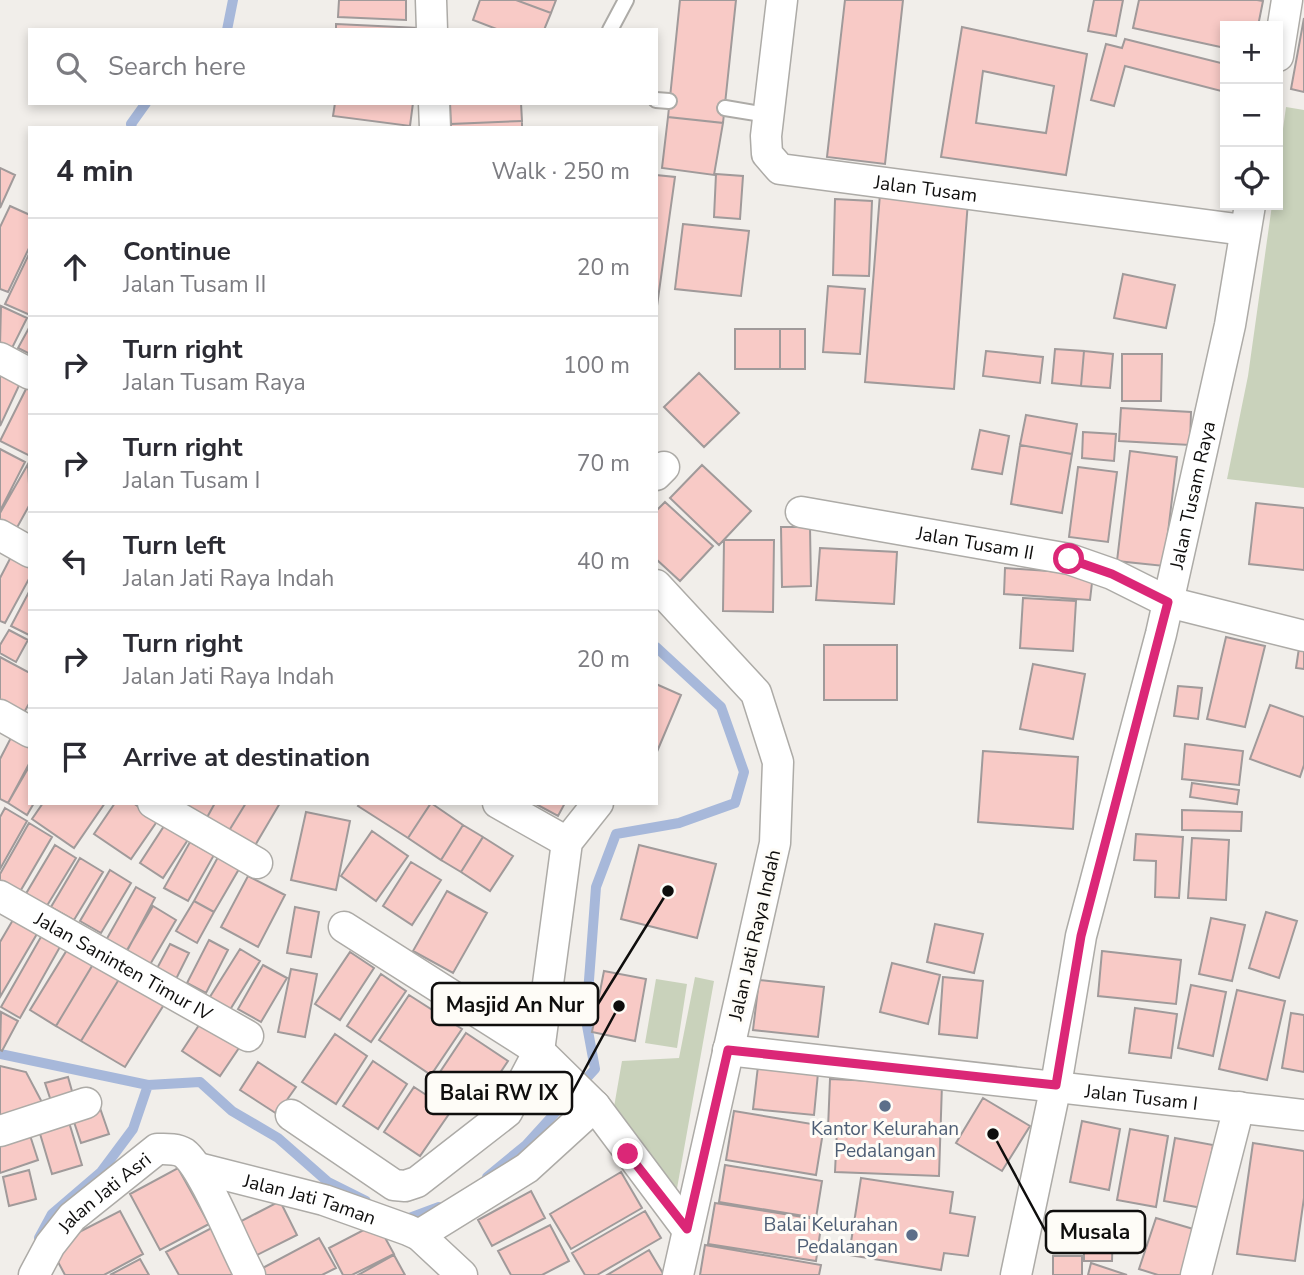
<!DOCTYPE html>
<meta charset="utf-8">
<style>
:root{--surface:#fff;--page:#f7f7f7;--text:#2b2b33;--muted:#7c7c81;--line:#e1e1e2}
body{margin:0;font-family:"Nunito Sans",sans-serif;background:var(--page);color:var(--text)}
.controls{position:absolute;right:21px;top:21px;display:grid;overflow:hidden;border-radius:0px;box-shadow:0 4px 10px #0003}
.controls button{width:63px;height:63px;display:grid;place-items:center;padding:0;border:0;border-bottom:2px solid var(--line);background:var(--surface);color:var(--text);font:35px sans-serif}
.stop{position:absolute;width:21px;height:21px;margin:-16px;border:5px solid #db2777;border-radius:50%;background:#fff}
.stop.end{background:#db2777;border-color:#fff;box-shadow:0 2px 7px #0008}
.list{margin:0;padding:0;list-style:none}
h2{display:flex;justify-content:space-between;align-items:center;height:91px;margin:0;padding:0 28px;font-size:30px}
h2 small{font-size:23px;font-weight:400;color:var(--muted)}
.list li{display:grid;grid-template-columns:46px 1fr auto;gap:21px;align-items:center;box-sizing:border-box;height:98px;padding:0 28px;border-top:2px solid var(--line)}
.list b{display:block;font-size:26px;white-space:nowrap}
.list p{margin:0;font-size:23px;white-space:nowrap;color:var(--muted)}
.list em{font-size:23px;font-style:normal;color:var(--muted)}
.icon{flex:none;width:38px;height:38px;fill:none;stroke:currentColor;stroke-width:2;stroke-linecap:round;stroke-linejoin:round}
.map{position:relative;flex:none;width:1304px;height:1275px;overflow:hidden}
.search{position:absolute;background:var(--surface);box-shadow:0 4px 10px #0003;left:28px;top:28px;width:630px;height:77px;display:flex;align-items:center;gap:18px;box-sizing:border-box;padding:0 24px;border-radius:0px;color:var(--muted);font-size:26px}
.panel{position:absolute;background:var(--surface);box-shadow:0 4px 10px #0003;left:28px;top:126px;width:630px;height:679px;border-radius:0px}
.map>svg:first-child{display:block}
</style>
<div class="map">
<svg width="1304" height="1275" viewBox="0 0 1304 1275">
<rect width="100%" height="100%" fill="#f1eeea"/>
<path fill="#c9d2bb" d="M1286,107L1304,110V488L1227,479L1248,376L1272,205H1278V165Z
M695,977L714,981L676,1194L614,1107L622,1061L679,1058Z
M656,979L687,984L677,1048L645,1043Z"/>
<g fill="none" stroke-linecap="round" stroke-linejoin="round">
<path stroke="#a7b8da" stroke-width="10" d="M227,30L233,0
M132,128L131,124L146,103
M0,1054L148,1085L200,1082L232,1111L278,1138L328,1182L366,1201
M487,1177L526,1145L595,1069L586,1020L596,887L616,834L679,823L735,803L744,772L721,707L656,647
M404,1220L439,1207
M39,1238L52,1214L101,1172L133,1129L148,1085"/>
</g>
<path fill="#f8cac6" stroke="#a09a9a" stroke-width="2" fill-rule="evenodd" d="M339,0H406V20L338,17Z
M480,0H516L551,13L544,30H499L473,20Z
M516,0H556L551,13Z
M680,0H736L723,123L668,117Z
M845,0H903L885,164L827,157Z
M1094,0H1123L1116,36L1088,31Z
M1139,0H1257L1263,1L1258,26H1225V48L1133,28Z
M1304,18V92L1291,89Z
M336,24L419,28V30H336Z
M962,27L1087,54L1066,175L941,157ZM983,71L1054,86L1046,133L976,123Z
M1125,39L1225,64V92L1125,66L1114,106L1091,100L1106,44L1122,48Z
M335,103H413L410,126L333,116Z
M450,103H521L522,121L451,124Z
M668,117L723,123L714,175L662,168Z
M522,121V128H451V124Z
M0,168L15,175L0,208Z
M716,174L743,176L740,219L714,217Z
M656,175L675,177L656,313Z
M880,194L968,201L954,389L865,382Z
M835,199L872,201L869,276L833,275Z
M10,206L30,215V246L8,292L0,289V227Z
M683,224L749,231L741,296L675,289Z
M30,252V315L5,304Z
M1123,274L1175,285L1166,328L1114,318Z
M828,286L865,289L860,354L823,352Z
M1,306L27,318L11,350L0,345Z
M30,326V354L18,348Z
M735,329H780V369H735Z
M780,329H805V369H780Z
M1055,349L1084,351L1081,386L1052,383Z
M986,351L1043,357L1040,383L983,376Z
M1084,351L1113,354L1110,388L1081,386Z
M1122,354H1162L1161,401H1122Z
M0,366L23,377L0,426Z
M699,373L739,413L704,447L664,407Z
M27,387L30,389V456L0,441Z
M1121,408L1191,412L1190,445L1119,441Z
M1026,415L1077,424L1072,454L1020,445Z
M980,430L1009,436L1002,474L972,469Z
M1083,432L1116,434L1114,461L1082,458Z
M1020,445L1072,454L1062,513L1011,504Z
M0,449L25,462L0,511Z
M1130,451L1177,457L1164,566L1117,561Z
M28,464L30,504L14,533L0,525V513Z
M702,465L751,511L719,545L670,498Z
M1078,467L1117,472L1108,542L1069,537Z
M665,502L713,546L680,581L656,559V511Z
M1256,503L1304,508V570L1249,564Z
M781,527H810L811,586L782,587Z
M724,540H774L773,612L723,611Z
M820,548L897,552L894,604L816,600Z
M15,549L30,557V577L5,623L0,621V578Z
M1005,568L1093,574L1090,600L1004,594Z
M30,590V635H29L11,626Z
M1023,598L1076,601L1073,651L1020,648Z
M9,630L28,640L16,662L0,653V645Z
M1226,637L1265,646L1245,727L1207,719Z
M824,645H897V700H824Z
M1299,648L1304,649V669L1296,668Z
M0,657L30,673V702L22,716L0,704Z
M1033,664L1085,674L1073,739L1020,729Z
M656,684L681,695L656,754Z
M1178,686L1202,688L1198,719L1174,716Z
M1270,705L1304,717V765L1300,777L1250,759Z
M16,728L30,735V762L8,803L0,799V759Z
M1185,744L1243,751L1239,785L1182,779Z
M983,751L1078,757L1073,829L978,822Z
M30,765V803H34L27,815L8,803Z
M1192,783L1239,790L1237,804L1190,797Z
M43,803H105L74,848L32,819Z
M115,803H133L158,820L131,859L94,834Z
M187,803H215L205,821L184,808Z
M215,803H246L227,834L205,821Z
M246,803H280L253,849L227,834Z
M360,803H431L408,838L358,806Z
M431,803L463,825L441,860L408,838Z
M534,803H565L558,816Z
M5,808L27,821L0,869V817Z
M1182,810L1242,812L1241,831L1182,830Z
M306,812L350,821L336,890L291,880Z
M168,820L191,835L163,878L140,863Z
M29,823L52,837L18,895L0,884V874Z
M463,825L483,837L461,872L441,860Z
M372,831L408,856L376,901L341,876Z
M1136,834L1183,837L1179,898L1155,897L1156,861L1134,860Z
M483,837L513,856L490,891L461,872Z
M1192,838L1229,840L1226,900L1188,898Z
M190,842L214,855L188,901L164,888Z
M55,845L76,858L45,909L24,897Z
M639,845L716,864L697,938L621,919Z
M218,857L239,869L214,912L194,901Z
M80,858L103,872L74,920L51,907Z
M411,862L441,880L412,925L383,906Z
M110,870L131,883L101,933L80,921Z
M248,876L285,895L258,947L221,927Z
M136,887L155,898L126,953L105,942Z
M447,891L487,913L453,973L413,951Z
M194,901L214,912L197,943L176,931Z
M153,906L176,920L148,968L124,955Z
M295,907L319,912L311,957L287,953Z
M1266,912L1297,921L1279,978L1249,968Z
M17,913L41,927L0,997V942Z
M1211,918L1245,925L1232,981L1199,974Z
M935,924L983,934L974,973L927,962Z
M46,928L65,938L20,1018L1,1007Z
M209,940L228,950L206,993L187,983Z
M170,944L189,953L174,983L154,974Z
M70,945L95,961L56,1026L30,1010Z
M240,949L260,961L228,1013L208,1000Z
M1102,951L1181,960L1176,1004L1098,996Z
M350,952L374,968L340,1020L315,1004Z
M95,961L121,976L81,1041L56,1026Z
M892,963L940,975L928,1024L880,1012Z
M263,965L287,978L261,1022L238,1009Z
M291,969L317,974L305,1037L278,1032Z
M604,971L646,979L635,1041L592,1032Z
M381,974L406,991L371,1042L347,1026Z
M121,976L165,1003L125,1067L81,1041Z
M943,977L983,981L977,1038L939,1034Z
M759,980L824,987L818,1037L753,1030Z
M1191,985L1226,992L1213,1056L1178,1048Z
M1237,990L1285,1001L1267,1080L1219,1069Z
M409,995L462,1029L431,1075L379,1040Z
M1135,1008L1177,1014L1171,1058L1129,1053Z
M1,1012L18,1021L2,1051L0,1050Z
M1291,1013L1304,1015V1072L1282,1068Z
M205,1016L243,1042L220,1076L182,1051Z
M466,1033L508,1061L478,1106L436,1078Z
M335,1034L367,1056L336,1104L302,1082Z
M373,1061L407,1084L378,1129L343,1106Z
M258,1062L296,1087L277,1114L240,1090Z
M0,1066L26,1072L45,1108L0,1123Z
M758,1066L818,1073L814,1115L753,1109Z
M68,1077L74,1098L52,1104L45,1083Z
M830,1079L942,1084L939,1176L835,1172L837,1129H828Z
M414,1087L451,1111L420,1156L384,1132Z
M983,1098L1030,1126L1002,1171L956,1143Z
M100,1108L109,1134L81,1143L72,1116Z
M734,1111L824,1126L816,1175L726,1160Z
M68,1119L82,1165L52,1174L38,1127Z
M1082,1121L1120,1129L1109,1190L1070,1182Z
M27,1126L38,1160L0,1173V1135Z
M1130,1129L1168,1136L1156,1207L1117,1200Z
M1175,1138L1213,1145L1202,1208L1164,1201Z
M1253,1143L1304,1151V1198L1295,1261L1237,1254Z
M725,1165L822,1181L816,1218L719,1202Z
M178,1168L209,1224L160,1250L130,1194Z
M29,1170L36,1199L9,1206L3,1177Z
M621,1172L642,1208L571,1249L550,1214Z
M861,1178L953,1192L950,1213L975,1217L968,1256L944,1253L941,1270L849,1255Z
M531,1191L545,1218L492,1246L478,1220Z
M280,1201L297,1235L245,1261L228,1228Z
M715,1203L822,1220L816,1261L708,1244Z
M120,1211L143,1254L104,1275H65L50,1247Z
M645,1211L661,1238L597,1275H585L572,1253Z
M1156,1218L1200,1231L1186,1275H1158L1139,1269Z
M377,1223L394,1254L352,1275H343L329,1248Z
M219,1224L246,1275H179L166,1252Z
M550,1225L569,1261L542,1275H511L498,1251Z
M1084,1227H1113L1112,1261H1084Z
M319,1238L336,1268L322,1275H259L257,1271Z
M705,1245L821,1265L819,1275H700Z
M649,1250L664,1275H607Z
M394,1255L405,1275H358Z
M1053,1256H1082V1275H1053Z
M140,1259L149,1275H110Z
M1091,1263L1127,1275H1088Z"/>
<g fill="none" stroke-linecap="round" stroke-linejoin="round">
<g stroke="#adaba7" stroke-width="18">
<path id="service" d="M610,30L626,0
M656,100L669,101
M725,108L767,115"/>
</g>
<g stroke="#adaba7" stroke-width="33">
<g id="minor">
<path d="M431,0L432,30"/>
<path id="s1" d="M782,0L766,136L767,154L780,169L1244,230"/>
<path d="M1278,56L1287,0"/>
<path d="M434,103L435,128"/>
<path d="M0,358L30,374"/>
<path d="M656,475L664,467"/>
<path id="s2" d="M801,512L1069,559L1112,574L1168,602L1304,636"/>
<path d="M0,535L30,552"/>
<path d="M656,585L756,693L778,762L775,843L678,1275"/>
<path d="M0,715L30,732"/>
<path d="M153,803L257,863"/>
<path d="M498,803L567,842"/>
<path id="s3" d="M0,896L248,1036"/>
<path d="M344,927L539,1051L595,1106L687,1229"/>
<path id="s4" d="M728,1050L1304,1115"/>
<path d="M291,1115L394,1185L405,1186L417,1182L507,1112L539,1051L567,842L598,803"/>
<path d="M0,1131L86,1103"/>
<path id="s5" d="M198,1168L324,1200L408,1230L419,1235L462,1275"/>
<path d="M419,1235L527,1168L595,1106"/>
<path id="s6" d="M34,1275L50,1245L72,1217L157,1149C165,1149 176,1148 184,1153C204,1168 235,1248 250,1275"/>
<path id="s7" d="M1016,1275L1056,1085L1081,936L1161,634L1230,325L1250,205"/>
<path d="M1196,1275L1239,1107"/>
</g>
</g>
<use href="#service" stroke="#fff" stroke-width="14"/>
<use href="#minor" stroke="#fff" stroke-width="30"/>
</g>
<g fill="none" stroke-linecap="round" stroke-linejoin="round">
<path stroke="#db2777" stroke-width="9" d="M628,1154L687,1229L728,1050L1056,1085L1081,936L1168,602L1112,574L1069,559"/>
</g>
<g fill="#5c6f8a" stroke="#fefcf7" stroke-width="2.5">
<circle cx="885" cy="1106" r="7"/>
<circle cx="912" cy="1235" r="7"/>
</g>
<g text-anchor="middle" stroke-width="6" stroke-linejoin="round" paint-order="stroke">
<g font-size="19" fill="#0f0e0d" stroke="#fefcf7">
<text dy="7" stroke="none"><textPath href="#s1" startOffset="322">Jalan Tusam</textPath></text>
<text dy="7" stroke="none"><textPath href="#s7" startOffset="800">Jalan Tusam Raya</textPath></text>
<text dy="7" stroke="none"><textPath href="#s2" startOffset="177">Jalan Tusam II</textPath></text>
<text transform="translate(754 935) rotate(-77)" y="7">Jalan Jati Raya Indah</text>
<text dy="7" stroke="none"><textPath href="#s3" startOffset="142">Jalan Saninten Timur IV</textPath></text>
<text dy="7" stroke="none"><textPath href="#s4" startOffset="416">Jalan Tusam I</textPath></text>
<text dy="7" stroke="none"><textPath href="#s6" startOffset="110">Jalan Jati Asri</textPath></text>
<text dy="7" stroke="none"><textPath href="#s5" startOffset="116">Jalan Jati Taman</textPath></text>
</g>
<g font-size="19" fill="#4e5e75" stroke="#fefcf7">
<text x="885" y="1135">Kantor Kelurahan<tspan x="885" dy="22">Pedalangan</tspan></text>
<text x="898" y="1231" text-anchor="end">Balai Kelurahan<tspan x="898" dy="22">Pedalangan</tspan></text>
</g>
</g>
<path fill="none" stroke="#0f0e0d" stroke-width="2.5" d="M668 891L598 1004M619 1006L572 1093M993 1134L1046 1232"/>
<g fill="#0f0e0d" stroke="#fefcf7" stroke-width="2.5">
<circle cx="668" cy="891" r="7"/>
<circle cx="619" cy="1006" r="7"/>
<circle cx="993" cy="1134" r="7"/>
</g>
<g fill="#fefcf7" stroke="#0f0e0d" stroke-width="2.5">
<rect x="432" y="983" width="166" height="42" rx="7"/>
<rect x="426" y="1072" width="146" height="42" rx="7"/>
<rect x="1046" y="1211" width="99" height="42" rx="7"/>
</g>
<g font-size="21" text-anchor="middle" font-weight="bold" fill="#0f0e0d">
<text x="515" y="1012">Masjid An Nur</text>
<text x="499" y="1100">Balai RW IX</text>
<text x="1095" y="1239">Musala</text>
</g>
</svg>
<div class="controls">
<button>+</button>
<button>−</button>
<button><svg class="icon" aria-label="locate" viewBox="0 0 24 24"><circle cx="12" cy="12" r="6"/><path d="M12 2v4M12 18v4M2 12h4M18 12h4"/></svg></button>
</div>
<div class="stop" style="left:1069px;top:559px"></div>
<div class="stop end" style="left:628px;top:1154px"></div>
<div class="search"><svg class="icon" aria-label="search" viewBox="0 0 24 24"><circle cx="10" cy="10" r="6"/><path d="M15 15l6 6"/></svg>Search here</div>
<section class="panel">
<h2>4 min<small>Walk · 250 m</small></h2>
<ul class="list">
<li><svg class="icon" aria-label="ahead" viewBox="0 0 24 24"><path d="M12 20V5M6 11l6-6 6 6"/></svg><div><b>Continue</b><p>Jalan Tusam II</p></div><em>20 m</em></li>
<li><svg class="icon" aria-label="right" viewBox="0 0 24 24"><path d="M7 20v-9h11M14 6l5 5-5 5"/></svg><div><b>Turn right</b><p>Jalan Tusam Raya</p></div><em>100 m</em></li>
<li><svg class="icon" aria-label="right" viewBox="0 0 24 24"><path d="M7 20v-9h11M14 6l5 5-5 5"/></svg><div><b>Turn right</b><p>Jalan Tusam I</p></div><em>70 m</em></li>
<li><svg class="icon" aria-label="left" viewBox="0 0 24 24"><path d="M17 20v-9H6M10 6l-5 5 5 5"/></svg><div><b>Turn left</b><p>Jalan Jati Raya Indah</p></div><em>40 m</em></li>
<li><svg class="icon" aria-label="right" viewBox="0 0 24 24"><path d="M7 20v-9h11M14 6l5 5-5 5"/></svg><div><b>Turn right</b><p>Jalan Jati Raya Indah</p></div><em>20 m</em></li>
<li><svg class="icon" aria-label="arrive" viewBox="0 0 24 24"><path d="M6 21V4h12l-3 4 3 4H6"/></svg><div><b>Arrive at destination</b></div></li>
</ul>
</section>
</div>
